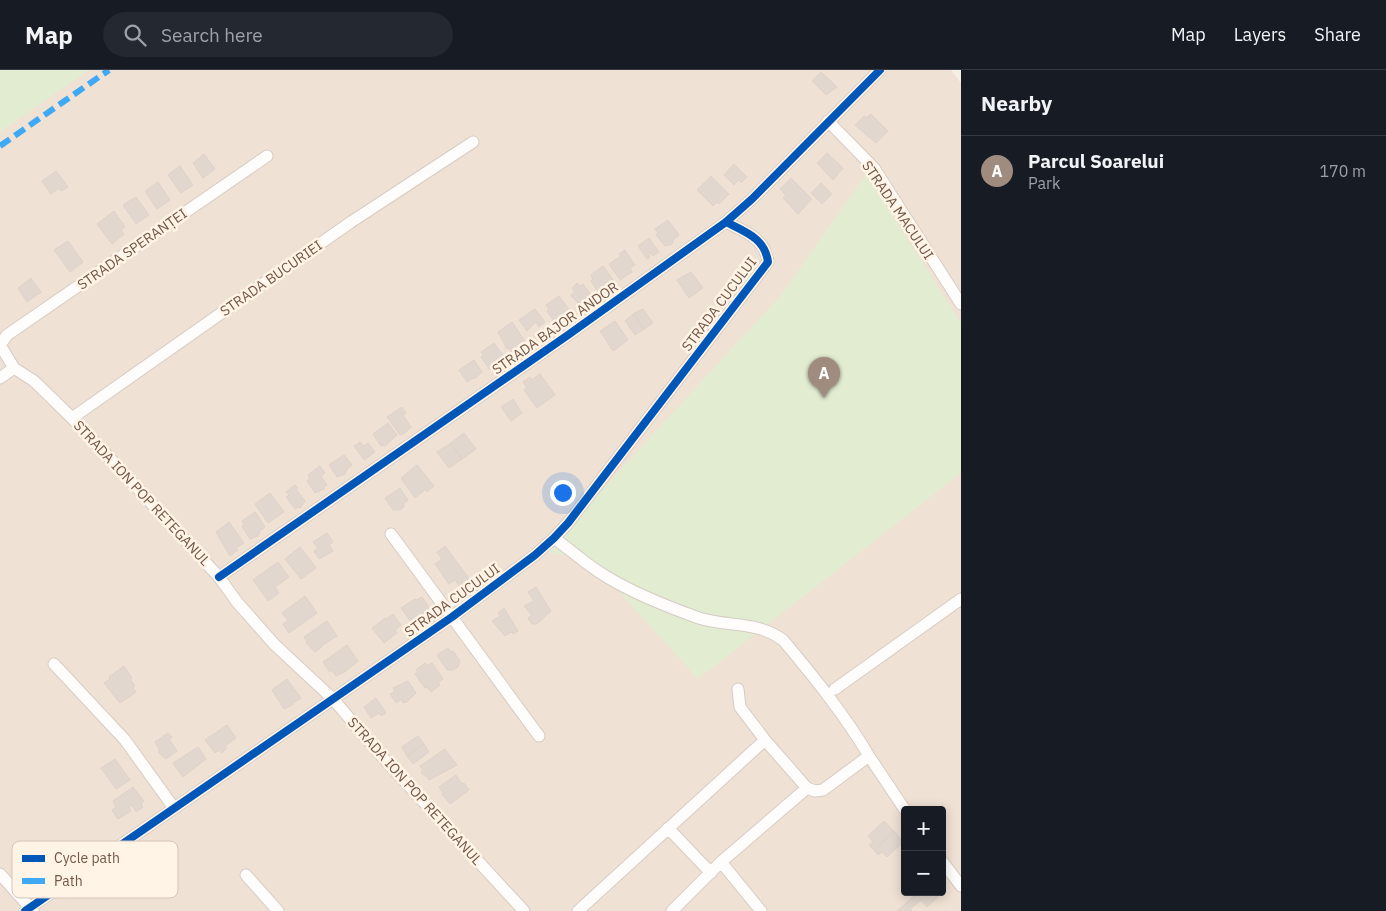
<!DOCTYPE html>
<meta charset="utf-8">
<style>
:root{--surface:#171b24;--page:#242831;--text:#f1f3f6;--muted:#9ea1a6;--line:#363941;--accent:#a08c7f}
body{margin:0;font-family:"IBM Plex Sans",sans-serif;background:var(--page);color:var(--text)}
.controls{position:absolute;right:15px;bottom:15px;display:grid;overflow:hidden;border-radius:5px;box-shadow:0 2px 12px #0003}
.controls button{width:45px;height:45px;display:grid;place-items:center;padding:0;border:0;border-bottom:1px solid var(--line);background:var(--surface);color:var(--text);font:25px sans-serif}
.you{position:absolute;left:562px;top:422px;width:18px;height:18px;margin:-12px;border:4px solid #fff;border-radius:50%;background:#1a73e8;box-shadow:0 0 0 8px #1a73e833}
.badge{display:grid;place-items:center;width:32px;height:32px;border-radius:50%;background:var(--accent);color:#fff;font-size:16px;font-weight:700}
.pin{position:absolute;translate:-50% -41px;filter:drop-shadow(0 1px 2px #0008)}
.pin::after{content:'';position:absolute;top:26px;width:18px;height:15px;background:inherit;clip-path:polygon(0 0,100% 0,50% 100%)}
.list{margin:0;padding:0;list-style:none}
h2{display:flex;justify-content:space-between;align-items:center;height:65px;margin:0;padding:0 20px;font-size:21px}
h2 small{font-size:16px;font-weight:400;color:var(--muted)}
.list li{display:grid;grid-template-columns:32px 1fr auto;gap:15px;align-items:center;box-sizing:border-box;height:70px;padding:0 20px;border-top:1px solid var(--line)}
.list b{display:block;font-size:19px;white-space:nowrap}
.list p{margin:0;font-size:16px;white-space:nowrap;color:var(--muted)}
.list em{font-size:16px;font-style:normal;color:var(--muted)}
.icon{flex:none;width:28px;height:28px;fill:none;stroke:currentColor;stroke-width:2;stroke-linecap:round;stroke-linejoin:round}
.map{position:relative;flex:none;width:961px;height:841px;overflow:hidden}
header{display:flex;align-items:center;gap:30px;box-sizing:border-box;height:70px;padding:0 25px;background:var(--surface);border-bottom:1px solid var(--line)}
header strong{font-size:24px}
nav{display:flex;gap:28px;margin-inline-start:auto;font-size:18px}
.search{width:350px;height:45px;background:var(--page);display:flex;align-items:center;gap:12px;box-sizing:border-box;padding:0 18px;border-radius:28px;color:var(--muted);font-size:19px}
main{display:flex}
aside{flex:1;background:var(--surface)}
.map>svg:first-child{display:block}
</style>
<header>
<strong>Map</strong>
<div class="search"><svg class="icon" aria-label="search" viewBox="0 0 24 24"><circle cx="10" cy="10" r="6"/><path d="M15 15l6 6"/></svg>Search here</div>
<nav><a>Map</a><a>Layers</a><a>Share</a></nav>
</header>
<main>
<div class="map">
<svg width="961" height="841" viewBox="0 0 961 841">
<rect width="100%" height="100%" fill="#f6efe6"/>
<path fill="#efe1d3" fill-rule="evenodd" d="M0,0H951L961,13V841H0ZM905,740H942V822H905Z"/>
<path fill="#e2ecd1" d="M0,0H89L0,62Z
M866,104L961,253V403L698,609L604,505L575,487L545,482L782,224Z"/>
<path fill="#e2d7ce" stroke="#ded2c9" d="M821,2L837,17L826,25L812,11Z
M871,44L888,61L876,73L855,55L864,46L866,48Z
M827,83L843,98L833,110L817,93Z
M204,84L215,99L203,108L193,93Z
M734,94L747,107L741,113L739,110L734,115L724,105Z
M180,96L193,115L181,123L168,105Z
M56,101L68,117L61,121L59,118L51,124L42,111Z
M711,106L729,124L719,134L717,132L713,136L697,120Z
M791,108L812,129L798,144L783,128L786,125L780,119Z
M158,112L170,130L157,139L145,121Z
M821,113L832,124L822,134L811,123Z
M136,127L149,145L136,154L123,135Z
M114,141L125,157L121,160L124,164L112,174L97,154Z
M668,150L679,165L674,169L672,174L665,176L656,165L658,163L655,159Z
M649,168L659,182L653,186L649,182L648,183L650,187L647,189L638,176Z
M68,171L83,192L70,202L54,180Z
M625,180L635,195L630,198L632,202L620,210L609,194L621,186L619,184Z
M603,196L614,211L609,215L607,220L599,223L591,211L593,209L591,205Z
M691,202L703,218L689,228L677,210Z
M31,208L41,222L27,232L18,218Z
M577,213L580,216L583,214L593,228L581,236L572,227L571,225L575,222L572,218Z
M559,226L570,241L565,245L563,250L555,253L547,241L549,239L546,235Z
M535,239L545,252L539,257L536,252L527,261L519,250Z
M643,239L653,253L644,259L633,244Z
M633,244L644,259L635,265L625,251Z
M615,251L628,270L613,281L600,261Z
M512,252L525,271L520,274L521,276L512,282L509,278L507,279L498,262Z
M494,273L505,288L500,292L498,297L490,300L481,287L484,286L481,282Z
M474,290L482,302L474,309L473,308L467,312L459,300Z
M540,304L555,325L537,338L524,320L527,318L523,312L530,307L532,310Z
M513,329L522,343L511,351L501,337Z
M402,337L406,343L403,345L411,357L405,363L400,365L387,347Z
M388,353L397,365L386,375L381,376L373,364Z
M464,363L476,379L462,389L451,373Z
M360,372L364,376L368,373L375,382L364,390L354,376Z
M451,373L462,389L449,398L437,382Z
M344,385L352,395L347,399L345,404L337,407L329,395Z
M417,395L434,416L427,422L426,419L415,428L401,408Z
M320,396L325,403L321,406L327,415L324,417V419L315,423L307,411L310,409L308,405Z
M295,415L298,418L296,419L305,431L300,438L298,437L295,439L286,427L289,425L286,422Z
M400,418L408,430L403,434L405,436L400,440H393L385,428Z
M270,423L284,442L268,453L255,434Z
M255,442L265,457L260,461L258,466L250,469L242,456L244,455L242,451Z
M229,452L244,473L236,478L238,480L230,486L216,462Z
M327,463L333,472L329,475L333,481L319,489L314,481L318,478L313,472Z
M445,476L470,510L460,517L455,510L449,514L435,494L442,489L437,482Z
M300,477L316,498L301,509L285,489Z
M278,492L289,507L275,517L279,523L268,531L253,510Z
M536,517L551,541L537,554H532L528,548L532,545L524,536L534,531L528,522Z
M305,526L317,543L289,563L283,554L288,550L282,543Z
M422,527L430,539L412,553L401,538L415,529L416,530Z
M504,538L518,561L513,564L511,562L505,566L492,551L500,546L498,543Z
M393,544L401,555L395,560L397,563L384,573L372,558L385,548L386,549Z
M327,551L337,566L321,576L322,577L315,582L306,573L307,572L304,567Z
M347,575L358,591L346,601L336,606L332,600L330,602L323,592Z
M448,578L451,582L453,581L460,591L458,597L453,600H447L437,585Z
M425,593L427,596L432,593L443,609L438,613L440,615L431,622L427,617L425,618L415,604L418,602L416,600Z
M124,596L132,608L130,609L135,616L133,618L136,622L120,633L104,613L110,609L109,607Z
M287,609L301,628L293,633L292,635L284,639L272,620Z
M408,611L416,623L407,632L403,633L401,629L396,633L390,624L395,621L393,618Z
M376,628L386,643L381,646L379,643L371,648L364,637Z
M227,655L236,668L225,676L227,678L222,683L219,680L215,683L205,670Z
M168,663L172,667L169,669L177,681L166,689L158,682L160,681L155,672Z
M418,666L424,674L407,686L402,677Z
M424,674L429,682L413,694L407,686Z
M198,677L206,689L183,707L173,693Z
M445,679L457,695L429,710L426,705L424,706L421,702L423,700L420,696Z
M115,689L130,710L116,719L101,698Z
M456,705L462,714L464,713L469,720L450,734L442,724L443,723L439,717Z
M133,717L144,731L141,734L143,737L136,742L132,735L129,737L131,741L118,749L112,740L116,737L113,731Z
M884,751L894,761L874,780L869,775L873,772L868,766Z
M894,761L903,772L887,787L882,782L878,785L874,780Z
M918,822H939L941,824L927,837L921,830L910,839L905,834Z
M905,834L912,841H897Z"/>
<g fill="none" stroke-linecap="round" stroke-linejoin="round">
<g stroke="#d7ccc4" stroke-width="13">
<path id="minor" d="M828,51L874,98L961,234
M0,275L14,298L34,311L72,348L107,385L219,507L237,532L274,574L333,629L386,691L524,841
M0,275L7,265L267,86
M0,308L14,298
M72,348L351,152L473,72
M391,464L539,666
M554,468C572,481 588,496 607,507C635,524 668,537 699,548C727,557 758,551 783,570C814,607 844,644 869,686
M219,507L568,265L726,152L752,129L880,0
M54,594L125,670L174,738
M738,619L740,637L765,670L807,718L815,721L823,720L869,686L905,740
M835,619L961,529
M668,758L711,803
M942,791L961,816
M721,792L761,841
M0,804L33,841
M246,805L278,841
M25,841L452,547L535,485L554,468L568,453L768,192C765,168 745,162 726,152
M578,841L765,670
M672,841L721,792L807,718"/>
</g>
<use href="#minor" stroke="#fefdfb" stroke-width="11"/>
<path stroke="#3fa9f5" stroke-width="6" stroke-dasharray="12 6" stroke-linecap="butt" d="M0,76L109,0"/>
<g stroke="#fff4e6" stroke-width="11">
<path id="cycleway" d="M219,507L568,265L726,152L752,129L880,0
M25,841L452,547L535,485L554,468L568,453L768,192C765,168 745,162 726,152"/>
</g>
<use href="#cycleway" stroke="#0057b8" stroke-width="8"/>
</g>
<g text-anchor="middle" stroke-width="5" stroke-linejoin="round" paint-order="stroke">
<g font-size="14" fill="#725648" stroke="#fff4e6">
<text transform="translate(898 140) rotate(56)" y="5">STRADA MACULUI</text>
<text transform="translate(132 179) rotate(-35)" y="5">STRADA SPERANȚEI</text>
<text transform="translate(271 208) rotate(-35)" y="5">STRADA BUCURIEI</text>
<text transform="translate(719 234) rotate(-53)" y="5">STRADA CUCULUI</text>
<text transform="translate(555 258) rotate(-35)" y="5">STRADA BAJOR ANDOR</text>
<text transform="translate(142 423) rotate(47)" y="5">STRADA ION POP RETEGANUL</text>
<text transform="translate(452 530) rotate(-36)" y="5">STRADA CUCULUI</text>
<text transform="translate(415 721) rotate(48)" y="5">STRADA ION POP RETEGANUL</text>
</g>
</g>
<rect x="12" y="771" width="166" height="57" rx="8" fill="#fff4e6" stroke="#d5c5b7" stroke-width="1"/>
<rect x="22" y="785" width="23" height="7" fill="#0057b8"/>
<rect x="22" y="808" width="23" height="6" fill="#3fa9f5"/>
<g font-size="14" fill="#725648">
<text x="54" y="793">Cycle path</text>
<text x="54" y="816">Path</text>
</g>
</svg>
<div class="controls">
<button>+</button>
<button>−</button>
</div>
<div class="you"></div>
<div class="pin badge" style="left:824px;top:328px">A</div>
</div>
<aside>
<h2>Nearby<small></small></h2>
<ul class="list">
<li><span class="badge">A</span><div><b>Parcul Soarelui</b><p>Park</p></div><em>170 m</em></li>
</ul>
</aside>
</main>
